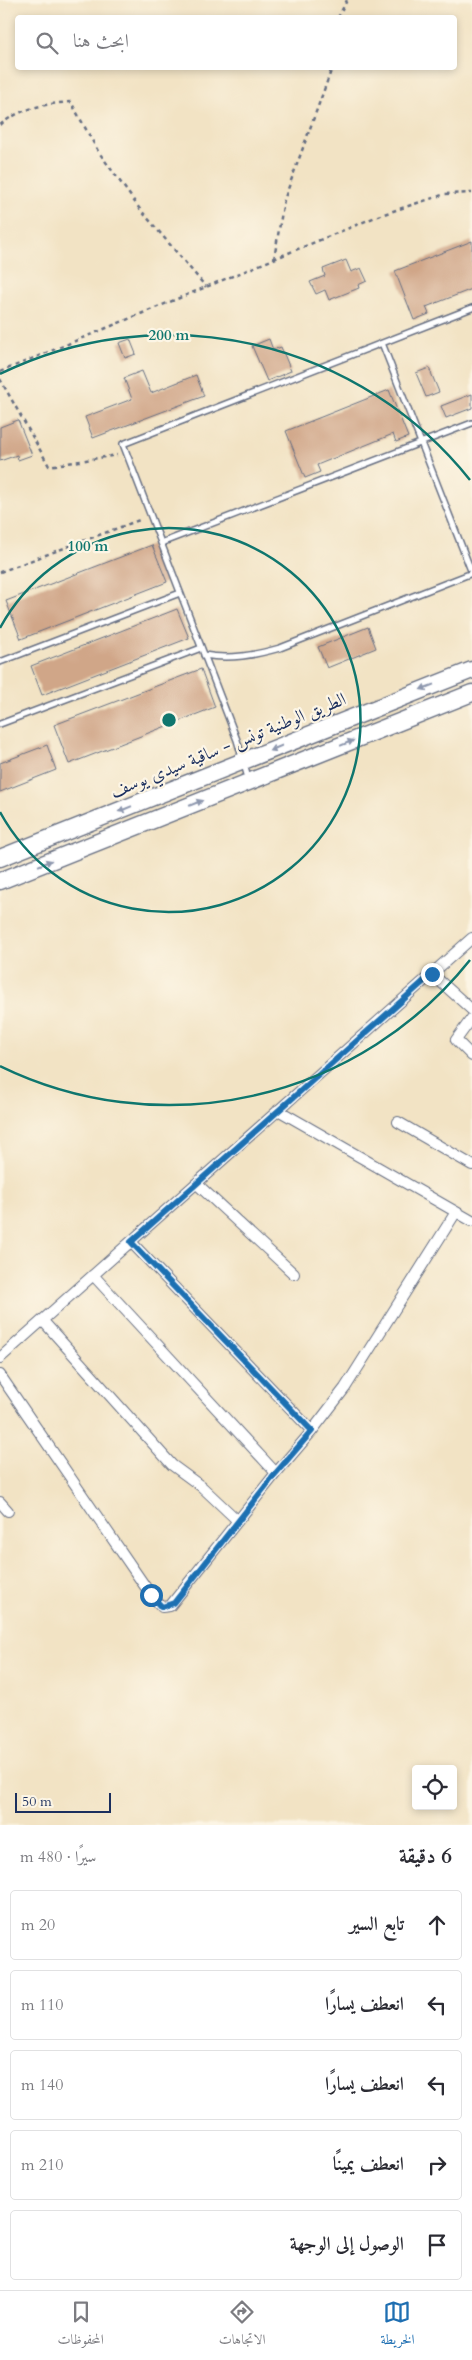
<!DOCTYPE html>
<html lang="ar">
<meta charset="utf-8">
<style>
:root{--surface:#fff;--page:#f2f2f3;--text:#2b2b33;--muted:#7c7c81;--line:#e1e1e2;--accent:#1f6fb2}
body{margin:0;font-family:Cardo,Amiri,serif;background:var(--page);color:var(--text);direction:rtl}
.controls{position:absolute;right:15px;bottom:15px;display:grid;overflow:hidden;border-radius:5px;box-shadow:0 2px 8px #0003}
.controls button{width:45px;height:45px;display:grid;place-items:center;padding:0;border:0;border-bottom:1px solid var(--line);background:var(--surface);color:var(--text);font:25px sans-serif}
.scale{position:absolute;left:15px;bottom:12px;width:96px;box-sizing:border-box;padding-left:5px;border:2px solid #1b2f5e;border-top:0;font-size:14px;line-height:18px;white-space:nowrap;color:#1b2f5e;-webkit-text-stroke:4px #fcf5e5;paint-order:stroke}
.stop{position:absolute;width:15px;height:15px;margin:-11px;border:4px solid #1f6fb2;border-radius:50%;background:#fff}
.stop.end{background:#1f6fb2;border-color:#fff;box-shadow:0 1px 5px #0008}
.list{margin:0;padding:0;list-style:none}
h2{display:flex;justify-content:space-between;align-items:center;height:65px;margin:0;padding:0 20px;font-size:21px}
h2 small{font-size:16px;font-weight:400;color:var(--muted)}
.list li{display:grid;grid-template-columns:32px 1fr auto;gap:15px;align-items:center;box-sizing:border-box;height:70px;margin:0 10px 10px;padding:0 10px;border:1px solid var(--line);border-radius:5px}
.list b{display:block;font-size:19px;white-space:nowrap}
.list em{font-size:16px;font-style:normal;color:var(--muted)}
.icon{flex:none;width:28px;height:28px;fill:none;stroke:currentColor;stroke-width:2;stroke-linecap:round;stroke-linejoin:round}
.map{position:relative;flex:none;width:472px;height:1825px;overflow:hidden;direction:ltr}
.search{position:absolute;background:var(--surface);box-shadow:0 2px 8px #0003;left:15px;right:15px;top:15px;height:55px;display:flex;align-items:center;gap:12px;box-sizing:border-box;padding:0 18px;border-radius:5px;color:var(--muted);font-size:19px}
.sheet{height:465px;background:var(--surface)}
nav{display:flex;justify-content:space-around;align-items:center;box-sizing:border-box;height:70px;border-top:1px solid var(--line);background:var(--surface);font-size:14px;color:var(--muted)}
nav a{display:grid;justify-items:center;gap:2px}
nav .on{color:var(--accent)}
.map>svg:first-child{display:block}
</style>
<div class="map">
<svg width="472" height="1825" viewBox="0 0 472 1825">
<rect width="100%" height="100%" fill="#fcf5e5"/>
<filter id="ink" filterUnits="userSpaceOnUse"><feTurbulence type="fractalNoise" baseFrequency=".02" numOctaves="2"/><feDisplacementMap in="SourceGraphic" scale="10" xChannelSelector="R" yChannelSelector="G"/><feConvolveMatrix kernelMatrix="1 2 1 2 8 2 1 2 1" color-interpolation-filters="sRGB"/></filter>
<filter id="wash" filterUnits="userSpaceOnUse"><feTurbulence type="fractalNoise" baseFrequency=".0096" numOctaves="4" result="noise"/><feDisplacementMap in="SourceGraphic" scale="20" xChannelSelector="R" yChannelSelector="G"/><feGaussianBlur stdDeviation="1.12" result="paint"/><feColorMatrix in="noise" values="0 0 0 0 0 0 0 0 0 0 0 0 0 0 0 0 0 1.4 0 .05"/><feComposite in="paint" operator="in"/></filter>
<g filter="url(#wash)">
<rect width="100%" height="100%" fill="#f2e3c4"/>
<g id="blocks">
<path fill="#d0a688" d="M472,241V289L426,307L429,314L414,320L395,271Z
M346,260L351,272L361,268L367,281L358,285L359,288L329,300L325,290L316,294L310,282L325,276L323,269Z
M130,339L136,354L125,358L119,343Z
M269,339L273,350L281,347L291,371L267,381L252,346Z
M429,368L439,392L426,397L416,373Z
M142,371L151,393L196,375L204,396L93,438L85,417L132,399L124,378Z
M389,390L408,437L396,442L393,434L317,465L320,472L305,478L286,431Z
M472,394V408L446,418L441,406Z
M18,420L32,455L18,460L17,455L0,461V427Z
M152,545L167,582L21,639L6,601Z
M177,609L189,638L42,695L31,666Z
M368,627L376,648L327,668L318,647Z
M201,669L215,707L69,764L54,725Z
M47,745L56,770L0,792V763Z"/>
</g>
</g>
<g filter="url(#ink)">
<use href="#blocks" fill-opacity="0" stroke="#666e82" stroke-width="1"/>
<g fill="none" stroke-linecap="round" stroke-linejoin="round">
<g stroke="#666e82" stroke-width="8">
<path id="lane" d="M382,343L472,573
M161,543L472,423
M204,655C230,660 255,655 280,648L472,573
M0,662L180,593
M0,724L201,648
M248,778L237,740L123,444L472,308"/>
</g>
<g stroke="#666e82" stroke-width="12">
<path id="street" d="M432,974L472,1010
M472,1018L456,1040L472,1056
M278,1110L472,1221
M398,1122L472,1165
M197,1184L294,1274
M131,1242L312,1431
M93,1275L276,1473
M43,1321L172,1465L202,1487L238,1521
M0,1358L472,938
M0,1375L151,1595L162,1607L170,1606L276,1473L312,1431L345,1388L456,1212
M0,1502L8,1511"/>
</g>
<g stroke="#666e82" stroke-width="19">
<path id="primary" d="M0,858L472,670
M0,881L472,693"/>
</g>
<path stroke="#666e82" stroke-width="2.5" stroke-dasharray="4 4" stroke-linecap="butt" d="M338,18L347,0
M0,125C21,108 44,104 71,102L98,151L139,208L206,287
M274,259L284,200L332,68
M0,372L378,216L445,194L472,193
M0,379L49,466L117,455
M0,572L142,519"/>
<use href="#lane" stroke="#fff" stroke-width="5"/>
<use href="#street" stroke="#fff" stroke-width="10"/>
<use href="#primary" stroke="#fff" stroke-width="16"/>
</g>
<defs><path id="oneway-solid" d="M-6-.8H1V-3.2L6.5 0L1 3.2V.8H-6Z" transform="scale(1.25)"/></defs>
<g fill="#8d97ae">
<use href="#oneway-solid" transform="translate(427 687) rotate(159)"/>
<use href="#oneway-solid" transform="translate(347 743) rotate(-22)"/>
<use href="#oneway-solid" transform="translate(276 748) rotate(157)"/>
<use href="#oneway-solid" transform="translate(196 803) rotate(-22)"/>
<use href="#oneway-solid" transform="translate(125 809) rotate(158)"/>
<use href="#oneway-solid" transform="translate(45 863) rotate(-22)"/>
</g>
</g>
<g fill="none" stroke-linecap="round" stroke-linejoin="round" filter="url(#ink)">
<path stroke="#1f6fb2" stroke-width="6" d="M151,1595L162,1607L174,1603L276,1473L312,1431L131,1242L432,974"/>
</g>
<g fill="none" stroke="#0f766e" stroke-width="2.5">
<path d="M0 628A192 192 0 1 1 0 812"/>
<path d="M470 960A385 385 0 0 1 0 1066M0 374A385 385 0 0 1 470 480"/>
</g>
<g text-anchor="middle" stroke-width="4.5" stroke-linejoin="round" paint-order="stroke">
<g font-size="18" fill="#1b2f5e" stroke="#fcf5e5">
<text transform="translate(228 745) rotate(-22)" y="6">الطريق الوطنية تونس - ساقية سيدي يوسف</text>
</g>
</g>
<circle cx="169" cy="720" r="8" fill="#0f766e" stroke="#fcf5e5" stroke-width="2.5"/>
<g font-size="15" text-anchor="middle" font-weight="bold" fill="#0f766e" stroke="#fcf5e5" stroke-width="4.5" stroke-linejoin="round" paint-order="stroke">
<text x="169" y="340">200 m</text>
<text x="88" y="551">100 m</text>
</g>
</svg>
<div class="controls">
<button><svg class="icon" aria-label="locate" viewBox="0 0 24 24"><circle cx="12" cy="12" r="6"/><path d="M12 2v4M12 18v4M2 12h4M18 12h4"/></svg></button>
</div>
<div class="scale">50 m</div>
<div class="stop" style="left:151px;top:1595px"></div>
<div class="stop end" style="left:432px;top:974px"></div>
<div class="search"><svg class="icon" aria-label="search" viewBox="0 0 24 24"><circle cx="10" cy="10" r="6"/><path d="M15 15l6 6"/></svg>ابحث هنا</div>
</div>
<section class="sheet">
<h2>6 دقيقة<small>سيرًا · 480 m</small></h2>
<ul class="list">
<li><svg class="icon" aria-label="ahead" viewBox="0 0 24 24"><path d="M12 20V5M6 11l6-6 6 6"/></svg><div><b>تابع السير</b></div><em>20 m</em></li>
<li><svg class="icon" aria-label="left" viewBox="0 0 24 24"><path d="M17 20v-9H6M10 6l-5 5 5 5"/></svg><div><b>انعطف يسارًا</b></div><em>110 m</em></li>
<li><svg class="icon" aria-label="left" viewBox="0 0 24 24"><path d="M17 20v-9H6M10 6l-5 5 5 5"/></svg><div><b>انعطف يسارًا</b></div><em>140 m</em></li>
<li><svg class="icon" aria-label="right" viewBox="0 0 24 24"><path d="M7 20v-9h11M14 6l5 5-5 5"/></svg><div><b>انعطف يمينًا</b></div><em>210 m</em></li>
<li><svg class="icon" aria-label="arrive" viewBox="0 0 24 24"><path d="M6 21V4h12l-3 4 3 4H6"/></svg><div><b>الوصول إلى الوجهة</b></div></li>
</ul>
</section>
<nav>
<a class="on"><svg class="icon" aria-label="map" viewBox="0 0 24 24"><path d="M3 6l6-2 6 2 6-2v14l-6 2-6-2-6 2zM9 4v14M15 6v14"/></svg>الخريطة</a>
<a><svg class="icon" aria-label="directions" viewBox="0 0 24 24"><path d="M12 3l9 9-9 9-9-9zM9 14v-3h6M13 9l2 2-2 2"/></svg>الاتجاهات</a>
<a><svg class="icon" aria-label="saved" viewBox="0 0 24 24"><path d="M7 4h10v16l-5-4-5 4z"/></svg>المحفوظات</a>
</nav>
